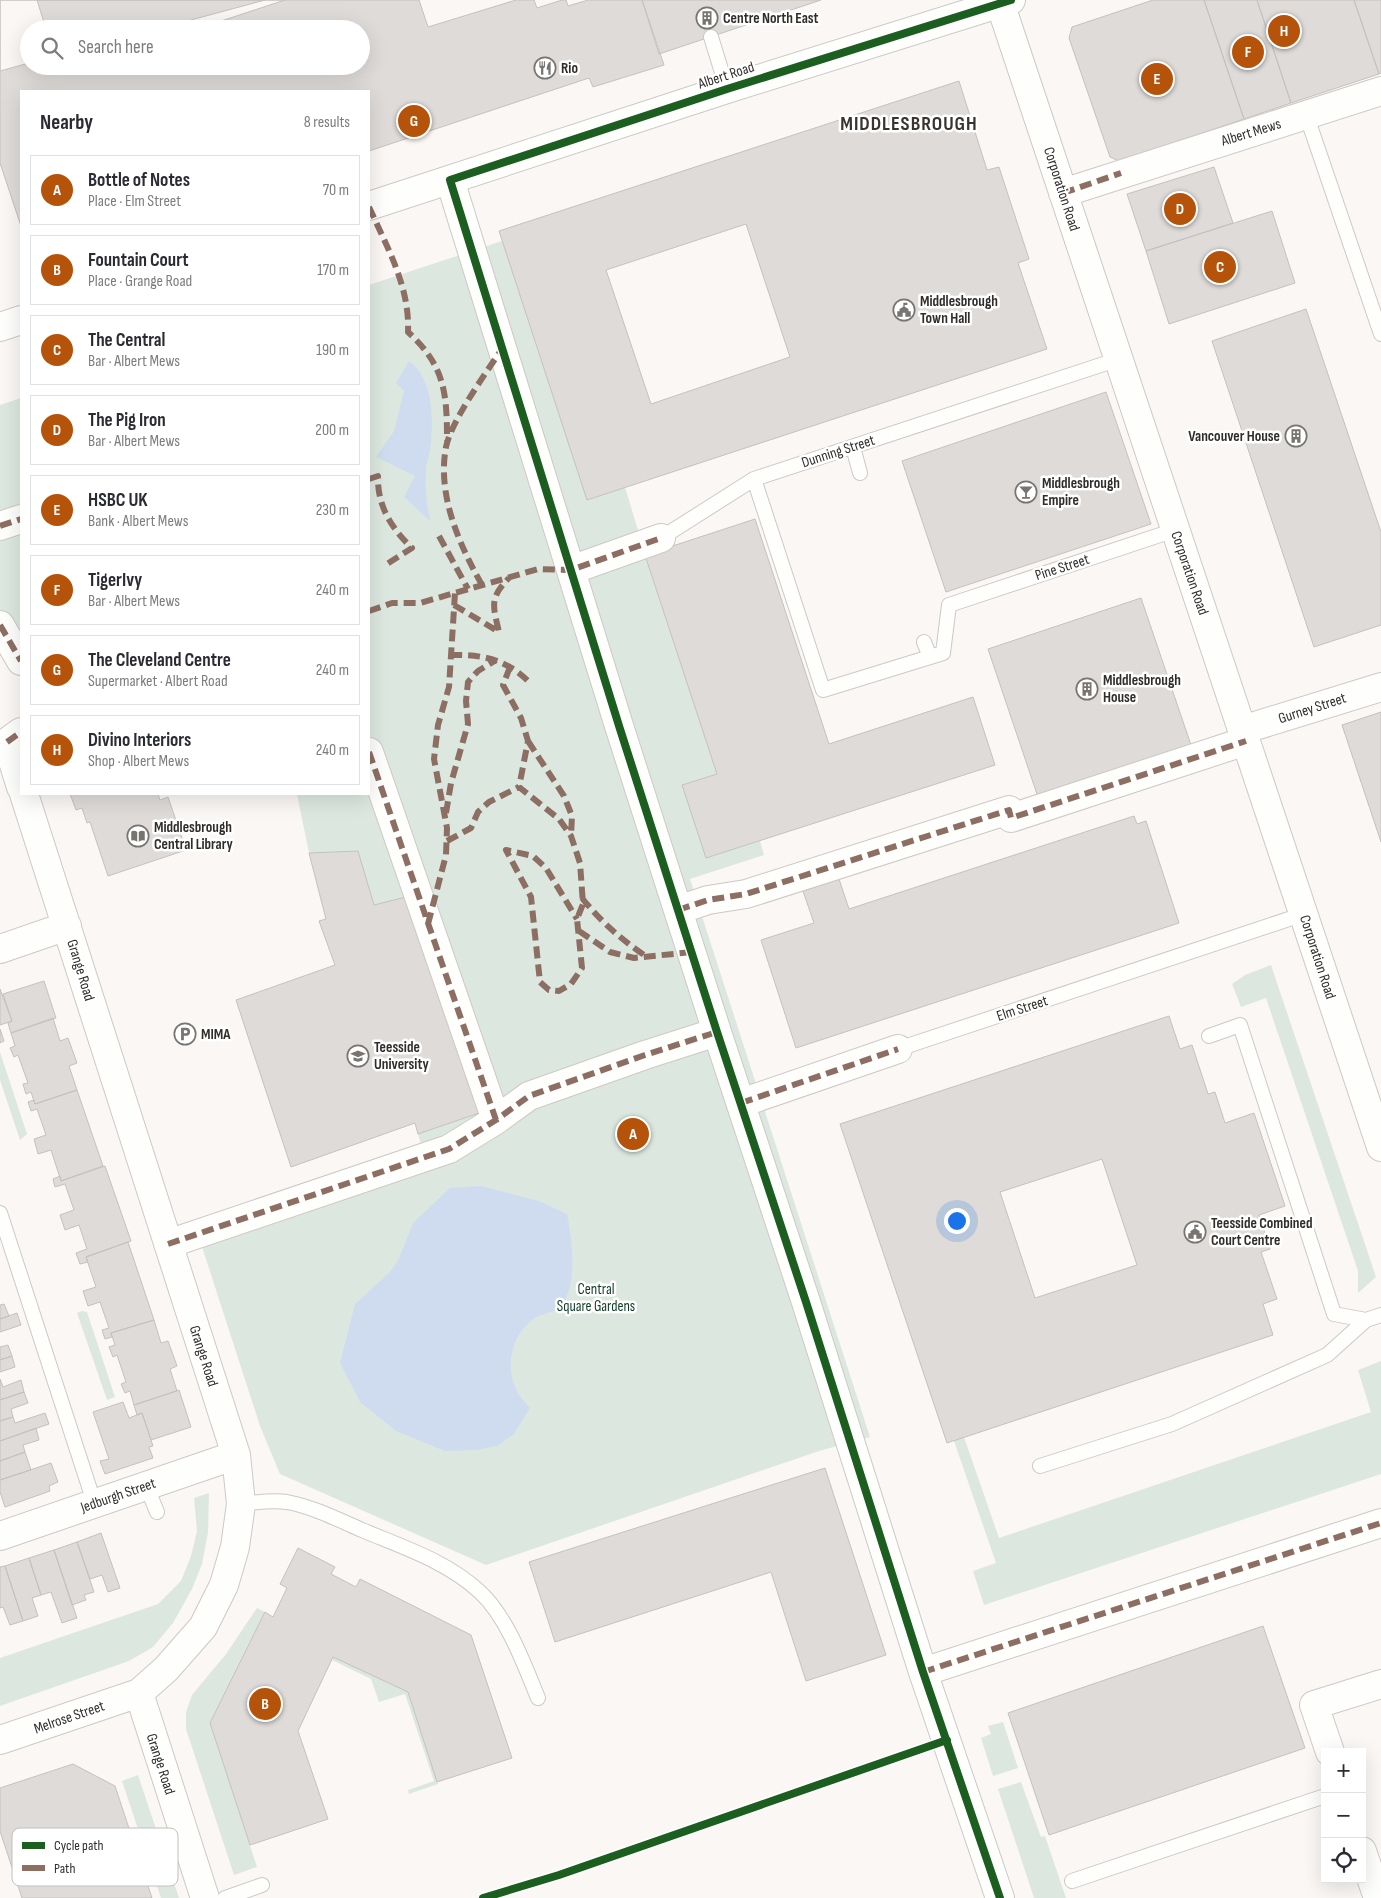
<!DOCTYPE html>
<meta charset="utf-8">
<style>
:root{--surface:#fff;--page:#f2f2f3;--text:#2b2b33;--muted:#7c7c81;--line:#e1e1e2;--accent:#b45309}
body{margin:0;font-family:"Sofia Sans Condensed",sans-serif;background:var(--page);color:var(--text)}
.controls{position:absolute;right:15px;bottom:15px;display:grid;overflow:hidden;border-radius:0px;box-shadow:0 5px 20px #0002}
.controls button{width:45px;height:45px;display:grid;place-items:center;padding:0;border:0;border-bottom:1px solid var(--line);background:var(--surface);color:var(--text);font:25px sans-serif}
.you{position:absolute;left:956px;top:1220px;width:18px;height:18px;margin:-12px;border:4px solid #fff;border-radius:50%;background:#1a73e8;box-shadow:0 0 0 8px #1a73e833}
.badge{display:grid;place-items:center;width:32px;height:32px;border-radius:50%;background:var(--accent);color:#fff;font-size:16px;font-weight:700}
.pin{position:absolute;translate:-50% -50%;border:2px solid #fff;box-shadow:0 1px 5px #0006}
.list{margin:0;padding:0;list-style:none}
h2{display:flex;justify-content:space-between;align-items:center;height:65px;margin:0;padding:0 20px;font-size:21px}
h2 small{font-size:16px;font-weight:400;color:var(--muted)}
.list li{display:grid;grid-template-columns:32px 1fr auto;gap:15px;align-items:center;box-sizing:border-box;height:70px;margin:0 10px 10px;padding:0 10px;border:1px solid var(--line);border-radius:0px}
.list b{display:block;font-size:19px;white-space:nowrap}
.list p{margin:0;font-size:16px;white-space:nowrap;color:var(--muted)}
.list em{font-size:16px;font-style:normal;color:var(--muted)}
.icon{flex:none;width:28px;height:28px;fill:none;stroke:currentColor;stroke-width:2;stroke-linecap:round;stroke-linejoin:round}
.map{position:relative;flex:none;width:1381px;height:1898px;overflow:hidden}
.search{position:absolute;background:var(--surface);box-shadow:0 5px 20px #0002;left:20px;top:20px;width:350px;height:55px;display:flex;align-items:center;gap:12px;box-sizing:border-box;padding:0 18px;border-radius:28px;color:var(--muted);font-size:19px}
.panel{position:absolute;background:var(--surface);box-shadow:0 5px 20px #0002;left:20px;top:90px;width:350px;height:705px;border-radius:0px}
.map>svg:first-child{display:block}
</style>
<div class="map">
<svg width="1381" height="1898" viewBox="0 0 1381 1898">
<rect width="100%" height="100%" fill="#fbf7f4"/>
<path fill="#dce8df" d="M502,241L625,487L649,567L717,774L682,785L706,858L760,841L764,855L690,879L870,1437L819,1451L486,1565L280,1474L260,1426L194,1222L423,1151L418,1134L482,1112L374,905L358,851L309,853L297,794H369V285Z
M21,398V663L0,609V405Z
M1271,965L1376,1277L1358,1293V1271L1266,998L1241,1007L1232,984L1245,975Z
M0,1052L27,1134L20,1140L0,1080Z
M82,1311L87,1312L115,1397L107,1400L77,1313Z
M1381,1361V1474L984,1605L973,1571L996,1563L954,1441L964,1437L999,1538L1371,1412L1358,1370Z
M209,1493L208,1533L202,1564L192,1589L173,1623L153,1647L129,1661L0,1706V1658L158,1604L181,1581L191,1556L197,1531L194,1498Z
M257,1608L265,1612L210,1723L257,1867L234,1875L186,1729V1712L192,1695L226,1654Z
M333,1657L408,1692L438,1784L409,1794L408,1790L434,1781L405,1694L379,1702L371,1679L332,1660Z
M1003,1722L1018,1768L993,1776L981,1738L991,1734L988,1726Z
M138,1775L179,1898H161L122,1781Z
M1021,1782L1041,1837L1045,1836L1066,1898H1034L998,1789Z"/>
<path fill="#cfdcf0" d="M409,361C434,379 434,421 430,450C429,457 426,465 426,472C425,489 426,505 431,522L404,497L415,476L376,457L394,431L404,391L396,383Z
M481,1186L539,1201L567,1214C572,1239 579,1286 560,1307C554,1313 539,1314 532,1320C512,1335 505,1366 516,1389C519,1396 525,1402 530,1408L513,1435L497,1446L477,1450L445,1451L396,1431L360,1402L340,1363L355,1304L390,1272L398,1261L413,1223L450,1188Z"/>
<path fill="#dedbd9" stroke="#c4c1bf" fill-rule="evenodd" d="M0,0H265L158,29H29V63L0,71Z
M0,0H419L428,27L516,0H534L537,8L562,0H566L568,6L588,0H642L664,65L593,87L589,78L369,151V91H21V226L0,163ZM29,29H361V66H29Z
M37,0H285L197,29H46Z
M642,0H821L659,54Z
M1153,0H1204L1244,119L1119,161L1110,157L1069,38L1072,27Z
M1204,0H1257L1291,103L1244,119Z
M1257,0H1354L1379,74L1291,103Z
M1354,0H1381V73L1379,74Z
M59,66H82L61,73Z
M959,81L987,170L999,167L1029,259L1018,263L1047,349L587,500L499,231ZM746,224L790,357L651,404L606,270Z
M1214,167L1233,223L1146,251L1127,194Z
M1272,211L1295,283L1169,324L1146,251Z
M1306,309L1381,532V625L1314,647L1212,341Z
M1106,392L1151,524L946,592L902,461Z
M755,519L829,744L973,697L995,765L706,858L682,785L717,774L645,555Z
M1141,598L1192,748L1039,800L988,649Z
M1381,712V842L1342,725Z
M70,794H158L160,800L168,797L186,850L108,876L90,822L87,823L82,808L76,810Z
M1134,816L1137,824L1146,821L1179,923L796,1048L761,940L814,923L803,891L839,879L849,909Z
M358,851L374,905L406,897L482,1112L418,1134L415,1123L291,1167L236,1000L335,965L319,921L326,919L309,853Z
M44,981L56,1018L11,1033L8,1023L12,1021L3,994Z
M0,989L12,1021L0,1025Z
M1169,1016L1180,1049L1192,1045L1208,1094L1215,1092L1225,1123L1254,1113L1285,1206L1259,1215L1270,1249L1261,1252L1277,1299L1263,1304L1273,1335L947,1443L840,1124ZM1102,1159L1137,1265L1035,1298L1000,1192Z
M53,1018L60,1041L68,1038L77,1063L69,1066L77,1090L35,1104L31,1092L26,1094L23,1084L28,1083L18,1055L14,1057L10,1048L15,1046L11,1033Z
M0,1029L4,1041L0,1043Z
M77,1090L103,1166L61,1181L51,1150L38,1154L34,1139L46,1135L37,1109L31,1111L28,1102L34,1100L35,1104Z
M105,1166L131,1241L86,1257L88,1262L80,1264L76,1253L87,1249L79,1225L65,1230L60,1215L74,1210L65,1184L55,1187L53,1179L60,1176L61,1181Z
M128,1242L154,1320L111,1333L112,1337L105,1339L102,1330L109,1328L100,1302L88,1306L83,1291L96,1287L86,1257Z
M4,1304L9,1316L0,1319V1305Z
M17,1313L21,1325L0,1332V1319Z
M154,1320L161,1343L168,1341L177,1366L170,1369L177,1391L134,1405L130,1391L125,1393L121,1384L126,1382L117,1355L113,1357L109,1347L115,1345L111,1333Z
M8,1345L12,1356L0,1360V1347Z
M12,1356L15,1367L0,1372V1360Z
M0,1379L3,1387L21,1380L24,1392L0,1400Z
M179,1390L191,1427L151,1440L142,1413L137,1415L134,1405Z
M24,1392L28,1403L11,1409L13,1417L0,1421V1400Z
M123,1402L129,1418L142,1413L153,1446L149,1447L153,1458L105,1474L100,1461L109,1459L93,1412Z
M45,1413L49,1424L0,1441V1421L13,1417L15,1423Z
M36,1428L39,1440L23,1445L25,1452L0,1461V1441Z
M25,1452L31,1470L0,1480V1461Z
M51,1463L58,1482L49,1486L50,1491L5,1507L0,1492V1480Z
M825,1468L886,1655L806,1681L771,1572L555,1642L529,1562Z
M101,1533L120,1588L108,1592L102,1575L90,1579L77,1542Z
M77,1542L94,1592L84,1595L86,1600L72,1605L54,1550Z
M298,1548L335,1567L331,1574L356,1587L360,1579L471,1635L512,1758L437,1782L408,1692L333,1657L298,1731L328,1819L250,1845L210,1723L265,1612L273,1617L287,1588L280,1584Z
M54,1550L77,1618L62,1623L51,1592L41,1595L29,1558Z
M29,1558L41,1595L32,1598L38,1616L23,1621L5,1566Z
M5,1566L23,1621L10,1625L3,1607L0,1608V1567Z
M1263,1626L1305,1748L1049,1835L1008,1713Z
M73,1764L115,1786L152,1898H22L0,1831V1788Z"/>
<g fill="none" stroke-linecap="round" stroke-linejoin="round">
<g stroke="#ccc9c7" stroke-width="16">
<path id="lane" d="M711,37L727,89
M1306,114L1381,334
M853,447L860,473
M754,479L823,690L943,653L949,605L1175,530
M661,538L754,479L1119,359
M924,642L930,657
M1209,1036L1240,1025L1334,1314L1366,1320
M898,1049L1304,914
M0,1213L94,1502
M1040,1466L1172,1424L1327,1355L1366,1320L1381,1315
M146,1485L157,1512
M241,1504C256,1502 272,1500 287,1502C313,1507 337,1519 362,1530C402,1547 447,1561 480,1592C507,1617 524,1664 538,1698
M1072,1881L1325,1796
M225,1898L262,1885"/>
</g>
<g stroke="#ccc9c7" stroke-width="30">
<path id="street" d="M999,0L1381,1147
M450,180L620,729L717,1032L806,1302L923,1672L1000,1898
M1063,193L1381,91
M369,206L727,89L1011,0
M0,327L21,320
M0,526L21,519
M571,570L661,538
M0,625L21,661
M1242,730L1381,687
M21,732L7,742L21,787
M369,752L496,1120
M678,910L708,900L746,894L1009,810L1011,818L1246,741
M0,949L67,926
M741,1103L898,1049
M168,1244L449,1149L496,1120L529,1096L645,1055L717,1032
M0,1536L236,1455
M923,1672L1381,1523
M139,1693L205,1898
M0,1740L139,1693L166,1669L203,1627L224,1585L235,1547L241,1504L236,1455L24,794
M1330,1752L1314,1705L1381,1684
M1362,1851L1378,1898"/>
</g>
<use href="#lane" stroke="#fefefd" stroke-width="14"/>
<use href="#street" stroke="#fefefd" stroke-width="28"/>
<path stroke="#8d6e63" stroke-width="6" stroke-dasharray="12 6" stroke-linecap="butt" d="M1063,193L1121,173
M369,207C387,247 410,287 408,332C445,366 447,393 447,441
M369,479L378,476C377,505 391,528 412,548L387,564
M0,526L21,519
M439,536L468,589
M482,585C459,544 437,495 446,447C452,419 487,372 503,347
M454,605L499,632C493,606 489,598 509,578
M369,611L392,603H420L538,569L571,570L661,538
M0,625L21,661
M450,655C480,654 506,659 528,681
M510,667L503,685L521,718L528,741L519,787L559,819L571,836L580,863L583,904L577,919L582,968L571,984L559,991L549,990L540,982L531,897L506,850L533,856L546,868L577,919
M528,741L564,796L572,816L571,836
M7,742L21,732
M369,752L496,1120
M446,813L451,783L468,724L466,701L468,682L478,671L496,660
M447,841L471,828L478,812L489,802L519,787
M582,898C601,922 622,940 647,957
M678,910L708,900L746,894L1009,810L1011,818L1246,741
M428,924L446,855L447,828L434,759L438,725L449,687L455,593
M579,931L610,952L634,958L692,952
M741,1103L898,1049
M168,1244L449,1149L496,1120L529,1096L645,1055L717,1032
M923,1672L1381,1523"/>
<g stroke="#fff" stroke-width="11">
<path id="cycleway" d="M483,1898L559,1875L947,1740
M1000,1898L923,1672L806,1302L717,1032L620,729L450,180L727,89L1011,0"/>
</g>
<use href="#cycleway" stroke="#1b5e20" stroke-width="8"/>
</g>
<defs>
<g id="building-ring" transform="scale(1.125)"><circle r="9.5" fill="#fff" stroke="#777471" stroke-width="1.5"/><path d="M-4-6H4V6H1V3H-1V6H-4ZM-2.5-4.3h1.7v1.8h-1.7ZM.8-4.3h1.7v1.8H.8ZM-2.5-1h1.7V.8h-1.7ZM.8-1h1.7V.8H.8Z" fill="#777471"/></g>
<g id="restaurant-ring" transform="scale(1.125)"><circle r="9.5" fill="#fff" stroke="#777471" stroke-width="1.5"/><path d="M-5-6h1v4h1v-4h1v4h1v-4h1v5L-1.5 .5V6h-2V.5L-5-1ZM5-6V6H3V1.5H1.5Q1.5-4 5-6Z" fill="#777471"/></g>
<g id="civic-ring" transform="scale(1.125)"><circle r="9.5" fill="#fff" stroke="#777471" stroke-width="1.5"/><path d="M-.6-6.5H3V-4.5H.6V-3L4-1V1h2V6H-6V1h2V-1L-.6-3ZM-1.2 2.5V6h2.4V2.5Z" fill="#777471"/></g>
<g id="bar-ring" transform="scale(1.125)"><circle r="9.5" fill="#fff" stroke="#777471" stroke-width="1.5"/><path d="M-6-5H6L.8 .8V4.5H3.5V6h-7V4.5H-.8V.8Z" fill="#777471"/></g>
<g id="library-ring" transform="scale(1.125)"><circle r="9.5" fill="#fff" stroke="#777471" stroke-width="1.5"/><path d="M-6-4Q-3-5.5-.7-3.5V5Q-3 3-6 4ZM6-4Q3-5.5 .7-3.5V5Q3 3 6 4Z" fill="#777471"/></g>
<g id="parking-ring" transform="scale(1.125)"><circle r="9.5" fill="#fff" stroke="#777471" stroke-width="1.5"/><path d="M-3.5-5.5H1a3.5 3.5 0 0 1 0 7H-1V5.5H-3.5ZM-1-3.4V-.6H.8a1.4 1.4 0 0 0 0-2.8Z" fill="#777471"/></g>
<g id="university-ring" transform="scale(1.125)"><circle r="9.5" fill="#fff" stroke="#777471" stroke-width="1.5"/><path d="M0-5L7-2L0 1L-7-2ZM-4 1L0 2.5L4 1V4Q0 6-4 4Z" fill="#777471"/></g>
</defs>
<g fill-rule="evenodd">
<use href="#building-ring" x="707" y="18"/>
<use href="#restaurant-ring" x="545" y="68"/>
<use href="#civic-ring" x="904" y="310"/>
<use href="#building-ring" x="1296" y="436"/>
<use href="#bar-ring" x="1026" y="492"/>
<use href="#building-ring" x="1087" y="689"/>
<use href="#library-ring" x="138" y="836"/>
<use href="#parking-ring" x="185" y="1034"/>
<use href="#university-ring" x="358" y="1056"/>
<use href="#civic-ring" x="1195" y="1232"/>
</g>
<g text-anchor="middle" stroke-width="5" stroke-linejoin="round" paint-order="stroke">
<g font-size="15" font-weight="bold" fill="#302d2b" stroke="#fff" text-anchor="start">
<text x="723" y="23">Centre North East</text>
<text x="561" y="73">Rio</text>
<text x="920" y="306">Middlesbrough<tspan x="920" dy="17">Town Hall</tspan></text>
<text x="1280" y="441" text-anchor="end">Vancouver House</text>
<text x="1042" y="488">Middlesbrough<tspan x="1042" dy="17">Empire</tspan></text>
<text x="1103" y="685">Middlesbrough<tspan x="1103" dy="17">House</tspan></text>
<text x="154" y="832">Middlesbrough<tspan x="154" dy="17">Central Library</tspan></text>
<text x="201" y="1039">MIMA</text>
<text x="374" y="1052">Teesside<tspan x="374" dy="17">University</tspan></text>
<text x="1211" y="1228">Teesside Combined<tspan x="1211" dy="17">Court Centre</tspan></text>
</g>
<g font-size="15" fill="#302d2b" stroke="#fff">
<text transform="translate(726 75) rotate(-18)" y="5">Albert Road</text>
<text transform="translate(1251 132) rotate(-17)" y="5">Albert Mews</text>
<text transform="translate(1062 189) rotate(72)" y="5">Corporation Road</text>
<text transform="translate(838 451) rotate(-18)" y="5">Dunning Street</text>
<text transform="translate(1062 567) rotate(-18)" y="5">Pine Street</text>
<text transform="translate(1190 573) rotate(71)" y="5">Corporation Road</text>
<text transform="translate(1312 708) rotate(-18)" y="5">Gurney Street</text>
<text transform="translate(1318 957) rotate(72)" y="5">Corporation Road</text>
<text transform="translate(81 970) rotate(73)" y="5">Grange Road</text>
<text transform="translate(1022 1008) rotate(-18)" y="5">Elm Street</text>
<text transform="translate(204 1356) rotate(72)" y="5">Grange Road</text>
<text transform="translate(118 1495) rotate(-19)" y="5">Jedburgh Street</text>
<text transform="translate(69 1717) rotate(-19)" y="5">Melrose Street</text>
<text transform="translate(161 1764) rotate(72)" y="5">Grange Road</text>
</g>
<g font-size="15" fill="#0e3b27" stroke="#fff">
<text x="596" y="1294">Central<tspan x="596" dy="17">Square Gardens</tspan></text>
</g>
<g font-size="20" font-weight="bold" letter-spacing="1" fill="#393430" stroke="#fff">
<text x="909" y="130">MIDDLESBROUGH</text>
</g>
</g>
<rect x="12" y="1828" width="166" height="58" rx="8" fill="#fff" stroke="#c1c0bf" stroke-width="1"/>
<rect x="22" y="1842" width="23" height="7" fill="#1b5e20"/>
<rect x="22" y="1865" width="23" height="6" fill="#8d6e63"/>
<g font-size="14" fill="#302d2b">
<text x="54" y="1850">Cycle path</text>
<text x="54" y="1873">Path</text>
</g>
</svg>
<div class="controls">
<button>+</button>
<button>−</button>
<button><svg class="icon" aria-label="locate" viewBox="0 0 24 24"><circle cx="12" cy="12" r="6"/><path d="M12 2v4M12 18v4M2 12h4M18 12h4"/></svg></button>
</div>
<div class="you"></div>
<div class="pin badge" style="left:633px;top:1134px">A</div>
<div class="pin badge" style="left:265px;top:1704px">B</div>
<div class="pin badge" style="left:1220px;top:267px">C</div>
<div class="pin badge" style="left:1180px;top:209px">D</div>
<div class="pin badge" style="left:1157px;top:79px">E</div>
<div class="pin badge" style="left:1248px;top:52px">F</div>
<div class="pin badge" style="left:414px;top:121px">G</div>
<div class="pin badge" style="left:1284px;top:31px">H</div>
<div class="search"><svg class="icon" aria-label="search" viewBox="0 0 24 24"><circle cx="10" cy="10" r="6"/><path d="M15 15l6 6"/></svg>Search here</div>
<section class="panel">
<h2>Nearby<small>8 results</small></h2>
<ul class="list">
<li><span class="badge">A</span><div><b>Bottle of Notes</b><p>Place · Elm Street</p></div><em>70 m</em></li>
<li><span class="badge">B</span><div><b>Fountain Court</b><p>Place · Grange Road</p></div><em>170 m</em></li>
<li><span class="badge">C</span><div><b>The Central</b><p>Bar · Albert Mews</p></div><em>190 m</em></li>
<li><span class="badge">D</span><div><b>The Pig Iron</b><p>Bar · Albert Mews</p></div><em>200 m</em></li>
<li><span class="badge">E</span><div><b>HSBC UK</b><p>Bank · Albert Mews</p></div><em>230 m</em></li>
<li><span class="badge">F</span><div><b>TigerIvy</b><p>Bar · Albert Mews</p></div><em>240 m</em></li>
<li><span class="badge">G</span><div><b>The Cleveland Centre</b><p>Supermarket · Albert Road</p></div><em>240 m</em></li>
<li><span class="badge">H</span><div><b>Divino Interiors</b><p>Shop · Albert Mews</p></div><em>240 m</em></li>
</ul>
</section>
</div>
